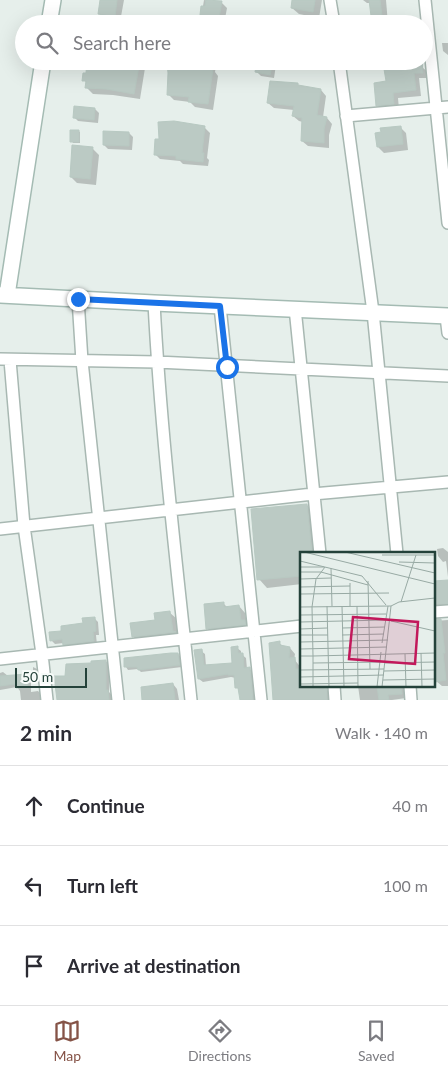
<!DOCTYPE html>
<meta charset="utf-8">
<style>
:root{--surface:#fff;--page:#f7f7f7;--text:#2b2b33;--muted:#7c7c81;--line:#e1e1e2;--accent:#855347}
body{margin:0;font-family:Lato,sans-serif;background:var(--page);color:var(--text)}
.scale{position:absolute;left:15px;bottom:12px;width:72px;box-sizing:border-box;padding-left:5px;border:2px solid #24423a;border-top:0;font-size:14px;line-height:18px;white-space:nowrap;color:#24423a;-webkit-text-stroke:4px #f7fbf9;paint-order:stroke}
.stop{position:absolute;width:15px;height:15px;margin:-11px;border:4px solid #1a73e8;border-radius:50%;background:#fff}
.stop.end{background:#1a73e8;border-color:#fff;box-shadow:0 1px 5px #0008}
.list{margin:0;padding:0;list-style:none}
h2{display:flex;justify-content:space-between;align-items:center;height:65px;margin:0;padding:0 20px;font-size:21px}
h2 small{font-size:16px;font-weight:400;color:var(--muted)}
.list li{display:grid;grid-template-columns:32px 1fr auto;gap:15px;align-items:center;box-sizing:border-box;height:80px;padding:0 20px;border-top:1px solid var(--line)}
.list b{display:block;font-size:19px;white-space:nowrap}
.list em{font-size:16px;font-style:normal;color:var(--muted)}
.icon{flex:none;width:28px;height:28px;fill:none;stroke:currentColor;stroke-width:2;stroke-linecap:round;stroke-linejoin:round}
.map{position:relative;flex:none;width:448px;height:700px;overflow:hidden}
.search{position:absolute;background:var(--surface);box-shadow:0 5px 20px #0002;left:15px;right:15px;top:15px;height:55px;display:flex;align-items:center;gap:12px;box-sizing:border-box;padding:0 18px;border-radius:28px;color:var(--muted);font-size:19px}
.sheet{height:305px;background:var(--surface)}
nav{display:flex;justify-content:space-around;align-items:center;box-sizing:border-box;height:70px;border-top:1px solid var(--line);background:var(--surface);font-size:14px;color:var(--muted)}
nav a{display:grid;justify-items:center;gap:2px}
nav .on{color:var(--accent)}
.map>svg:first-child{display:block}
</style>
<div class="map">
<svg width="448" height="700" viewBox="0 0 448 700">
<rect width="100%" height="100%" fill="#e6efeb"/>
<path fill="#0003" d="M102,0H124L120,22L106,19L100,13Z
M204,0L221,2L227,8L224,24H200Z
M294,0H322L319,18L299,14L292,8Z
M363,0H386L388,24H363L373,22L371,3H367Z
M442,43H448V55L443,51Z
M195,61H217L215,72L218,76L213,110L195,107L190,102L174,100L168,94Z
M272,61L276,65L274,78L261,76L257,72Z
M398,61H422L423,68L428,72V78H419L421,96L398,98L399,109L383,111L378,105L387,82L399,66Z
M139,62L145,68L140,99L113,95L93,94L87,88V83L84,80L88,75Z
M300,87L321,90L326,96L323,117L327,118L332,124L329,135V148L308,146L302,141L303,122L299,121L293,116L294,110L274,108L268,103Z
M95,109L99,113L98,123L78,121L74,117Z
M204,127L210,133L207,158L209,160L208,166L183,164L180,161L160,159L155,154Z
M400,127L406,133L408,150L384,153L378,147Z
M78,131L80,132V143H73L72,141Z
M129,133L133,137L132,150L108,149L104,145Z
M92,148L99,155L96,185L77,183L71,177Z
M307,505L315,513L320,554H302V584L267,588L259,579Z
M443,548L448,552V577L446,561L443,562L438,556L437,549Z
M448,581V609L434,612V582Z
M223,603L228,608L239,606L245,613L247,623L251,627L214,635L207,628Z
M170,613L176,618L178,635L138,642L133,636Z
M94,618L98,622L99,635H96L97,645L68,648L64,643L55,644L51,640L63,632L84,624Z
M448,620V686H442L436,681L434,664V621Z
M279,643L284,647L290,648L295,654L294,659L302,669V686H323L324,689H326L332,694V700H274Z
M237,648L241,651V654L246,658L247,669H249L253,672L256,700H241L236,678L231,677L203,682L199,679L196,651H201L205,654L206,666L233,664Z
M178,654L181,657L182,667L141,672L138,669L128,670L126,667Z
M106,661L109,665V692L111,694L112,700H58L66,677Z
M33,667L37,669L38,676L33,674Z
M3,672L8,676L27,675L31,679V692L38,691L42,695L43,700H21L20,691L17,687L0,690V673Z
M173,684L177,689L179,700H143Z
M358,686H405L406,698L392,700H360Z"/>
<path fill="#bbcac4" stroke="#b8c9c2" d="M100,0H117L115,17L98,14Z
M206,0L222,1L218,24H199L201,6H205Z
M292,0H315L313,12L291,8Z
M369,0H380L383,24H372Z
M87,61H140L134,94L106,89L85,88L86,81H82L83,73H86Z
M174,61H210L209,69H213L208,104L188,102L189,97L167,95L168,73L167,63Z
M257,61H273L270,75L255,72Z
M397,61H422L423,73H414L416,90L393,93L394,104L376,106L374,83L386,81L384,69L394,68V64H397Z
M270,81L298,83V85L321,89L317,115L327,117L324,129V143L301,141L302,118L292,116L294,106L267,103Z
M74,106L95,108L94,120L73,118Z
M174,121L205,126L202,153H204L203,162L176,159V156L154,155L155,139H159L158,122Z
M401,126L403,144L377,147L375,133L381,132L380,128Z
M70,130H79V142H70Z
M103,131L129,132V146L103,145Z
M72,145L93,147L90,179L70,177Z
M307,504L312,554H302V576L257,580L251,509Z
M448,580V604H434V581Z
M224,602V607L239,605L241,620H245L246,625L206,629L204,604Z
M170,611L173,631L176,632L132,637L130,623L155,620L154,613Z
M95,617L96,631L93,632L94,641L63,645L62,639L50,641L49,632L61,631V626L83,623L82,618Z
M434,619H441L445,653H443L446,680L435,682Z
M280,641V645L290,647L289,658L295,657L296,669H302V686H319V689L327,688V700H273L269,643Z
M238,646V653H243L244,668L250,667L253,700H240L238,688H235L234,675H228V674L198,679L194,650L202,649L204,665L232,663L231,647Z
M171,653H178L180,665L138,670L137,667H124V658Z
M106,660V690H108L109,700H57L54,676H65L66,664L91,663V661Z
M27,674L28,687L16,688L15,684L0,686V676Z
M173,683L175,700H142L141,687Z
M377,686H401L402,694L388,695L389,700H379Z"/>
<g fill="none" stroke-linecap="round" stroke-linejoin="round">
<g stroke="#a8b8b2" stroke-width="14">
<path id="street" d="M330,0L334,24
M425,0L448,223
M339,61L373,312L397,554
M346,116L448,107
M78,299L82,361L118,700
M154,303C161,436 177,568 191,700
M220,306L261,700
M295,308L320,554
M446,316L448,333
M0,359L157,362L448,376
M10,360L24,526L42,654L47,700
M0,529L313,494L448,482
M434,612L448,611
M0,659L302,626
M334,686L335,700
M410,686L411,700"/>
</g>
<g stroke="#a4bbb3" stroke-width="18">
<path id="secondary" d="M49,24L53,0
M0,295L154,303L448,316
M7,295L43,61"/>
</g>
<use href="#street" stroke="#fff" stroke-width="11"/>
<use href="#secondary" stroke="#fff" stroke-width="15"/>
</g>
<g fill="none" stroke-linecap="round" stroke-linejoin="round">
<path stroke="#1a73e8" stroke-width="6" d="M78,299L220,306L227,367"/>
</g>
<g transform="translate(300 552)">
<rect width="135" height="135" fill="#e6efeb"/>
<path fill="none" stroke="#98aaa4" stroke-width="1" d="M4,0L135,32M45,0L135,21M82,3H135M0,9L62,24L86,53M99,10L135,11M0,15H24M31,16L32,54M0,20H21L68,33M0,27L31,26M68,29L70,117M50,31V54M0,35L50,34M0,42L89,41M101,50L116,3M27,54L29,135M42,54L44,135M57,54L58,135M91,54L99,50L135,46M0,55L91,54L82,135M0,63L86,62M91,69L135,79M0,70L85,68M42,76L85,75M0,77L27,76M0,83H28M42,83L84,82M0,90L88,88M82,91L88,54M0,97L87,95M121,101L122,135M105,102L106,135M0,104H13L12,55L16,27L25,15M13,111L85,110M85,111L135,110M0,118L84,117M84,119L135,118M0,125L84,123M83,128L135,127M0,132L58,131M13,135V104L135,101M77,135L81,100"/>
<path fill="#c2185b" fill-opacity="0.15" stroke="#c2185b" stroke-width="2.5" d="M53,65L118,70L115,112L49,107Z"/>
<rect width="135" height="135" fill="none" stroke="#24423a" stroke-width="2.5"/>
</g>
</svg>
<div class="scale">50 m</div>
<div class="stop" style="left:227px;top:367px"></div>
<div class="stop end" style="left:78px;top:299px"></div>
<div class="search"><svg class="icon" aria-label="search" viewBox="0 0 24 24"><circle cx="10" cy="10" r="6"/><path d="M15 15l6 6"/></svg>Search here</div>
</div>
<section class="sheet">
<h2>2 min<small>Walk · 140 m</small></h2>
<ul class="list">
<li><svg class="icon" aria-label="ahead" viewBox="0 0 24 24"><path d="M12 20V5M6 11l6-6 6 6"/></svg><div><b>Continue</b></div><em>40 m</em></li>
<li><svg class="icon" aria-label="left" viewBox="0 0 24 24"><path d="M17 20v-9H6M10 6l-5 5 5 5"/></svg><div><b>Turn left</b></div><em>100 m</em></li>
<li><svg class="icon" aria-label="arrive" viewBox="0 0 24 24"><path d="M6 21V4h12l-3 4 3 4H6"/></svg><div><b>Arrive at destination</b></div></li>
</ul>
</section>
<nav>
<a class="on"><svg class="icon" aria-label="map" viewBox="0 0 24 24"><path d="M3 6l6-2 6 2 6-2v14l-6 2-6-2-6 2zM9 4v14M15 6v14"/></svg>Map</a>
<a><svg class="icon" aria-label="directions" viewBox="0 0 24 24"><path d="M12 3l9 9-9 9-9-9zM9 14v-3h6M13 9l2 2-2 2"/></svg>Directions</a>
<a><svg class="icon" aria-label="saved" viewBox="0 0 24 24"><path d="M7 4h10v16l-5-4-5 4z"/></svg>Saved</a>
</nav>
